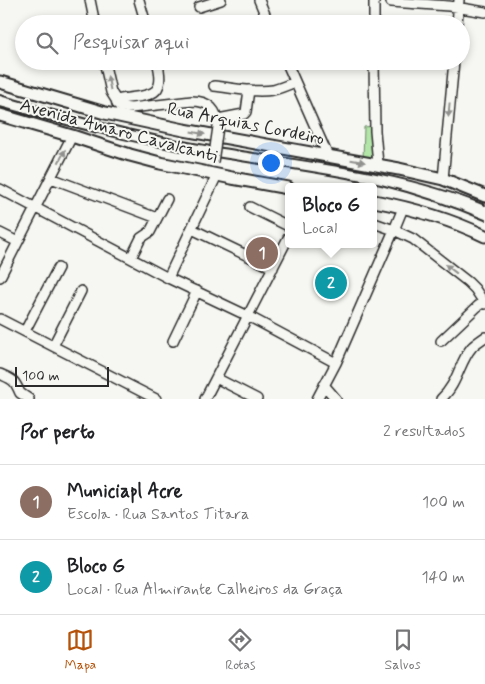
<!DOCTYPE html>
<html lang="pt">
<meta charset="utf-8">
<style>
:root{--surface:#fff;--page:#f2f2f2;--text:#202124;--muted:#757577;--line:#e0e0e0;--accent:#b45309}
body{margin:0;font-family:Mynerve,sans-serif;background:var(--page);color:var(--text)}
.scale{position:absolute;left:15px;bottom:12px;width:94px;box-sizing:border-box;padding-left:5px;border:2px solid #2b2b2b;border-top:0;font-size:14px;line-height:18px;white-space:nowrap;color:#2b2b2b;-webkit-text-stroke:4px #f6f6f2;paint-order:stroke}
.you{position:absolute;left:270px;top:162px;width:18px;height:18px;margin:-12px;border:4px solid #fff;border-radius:50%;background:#1a73e8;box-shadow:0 0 0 8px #1a73e833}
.badge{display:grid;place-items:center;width:32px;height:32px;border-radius:50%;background:var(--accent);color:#fff;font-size:16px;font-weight:700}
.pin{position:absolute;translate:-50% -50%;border:2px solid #fff;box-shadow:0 1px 5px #0006}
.popup{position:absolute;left:285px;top:183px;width:92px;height:65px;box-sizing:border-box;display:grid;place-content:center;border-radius:5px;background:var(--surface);filter:drop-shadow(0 1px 4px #0005);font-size:16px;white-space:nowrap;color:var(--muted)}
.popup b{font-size:19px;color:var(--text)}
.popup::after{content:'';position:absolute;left:50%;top:100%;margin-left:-10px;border:10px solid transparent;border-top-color:var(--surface)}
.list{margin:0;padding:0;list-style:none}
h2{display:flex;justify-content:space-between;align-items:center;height:65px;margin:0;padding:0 20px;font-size:21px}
h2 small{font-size:16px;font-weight:400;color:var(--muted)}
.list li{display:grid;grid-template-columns:32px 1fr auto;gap:15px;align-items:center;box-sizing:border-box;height:75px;padding:0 20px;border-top:1px solid var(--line)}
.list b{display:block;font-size:19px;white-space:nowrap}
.list p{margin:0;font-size:16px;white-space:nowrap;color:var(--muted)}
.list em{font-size:16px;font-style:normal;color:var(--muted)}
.icon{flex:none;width:28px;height:28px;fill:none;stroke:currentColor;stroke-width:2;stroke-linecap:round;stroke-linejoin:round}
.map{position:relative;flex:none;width:485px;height:399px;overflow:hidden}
.search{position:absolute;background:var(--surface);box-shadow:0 2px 8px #0003;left:15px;right:15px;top:15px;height:55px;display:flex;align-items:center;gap:12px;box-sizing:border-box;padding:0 18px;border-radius:28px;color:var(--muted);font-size:19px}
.sheet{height:215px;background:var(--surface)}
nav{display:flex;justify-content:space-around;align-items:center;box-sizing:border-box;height:70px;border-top:1px solid var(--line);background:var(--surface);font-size:14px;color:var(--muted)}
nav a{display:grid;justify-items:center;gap:2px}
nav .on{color:var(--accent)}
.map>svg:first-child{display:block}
</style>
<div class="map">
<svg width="485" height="399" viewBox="0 0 485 399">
<rect width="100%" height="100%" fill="#f6f6f2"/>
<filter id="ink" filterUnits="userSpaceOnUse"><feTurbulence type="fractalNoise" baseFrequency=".02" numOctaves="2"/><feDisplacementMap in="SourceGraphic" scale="10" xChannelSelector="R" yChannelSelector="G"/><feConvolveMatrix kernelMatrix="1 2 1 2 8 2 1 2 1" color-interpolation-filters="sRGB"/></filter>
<g filter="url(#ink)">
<path fill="#b2e5a7" stroke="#6e8869" d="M374,126L375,162L363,160L364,127Z"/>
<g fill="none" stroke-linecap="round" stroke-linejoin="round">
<g stroke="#2b2b2b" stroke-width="12">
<path id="minor" d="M90,0L95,24
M139,0L146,24
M259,0L269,24
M391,2L449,6L485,12
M199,7L221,0
M374,24V0
M457,24L459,0
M104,61L111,92L116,100L117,104
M286,61L328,156
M374,61L375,131L378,164
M214,86C233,88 254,93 273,90C281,88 288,85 295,82
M116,100C146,94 168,101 157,61
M117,104L121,107L131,108L192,101C209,101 218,110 218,127
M218,119L244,114L246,112L249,90
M51,178L157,218
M443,179L454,61
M0,189L168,278L248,316L336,363
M250,207L288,226
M374,223L394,230L413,239L468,282L475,289L485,304
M192,229L273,268
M0,233L18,242
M131,258L141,238L150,232L167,199
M0,277L72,136
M168,278L217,175
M0,319L156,399
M25,331L58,268
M173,341L197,291
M441,341L478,306L484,302
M53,346L81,291
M0,374C13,380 14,379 20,393L29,399
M216,378L257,399
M324,385L336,399
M205,399L288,238
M317,399L336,363L394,230L403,208
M441,399C458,384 459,362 472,347C476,343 481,340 485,337"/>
</g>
<g stroke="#2b2b2b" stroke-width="15">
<path id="major" d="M0,82L105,113L184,130L399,169L443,179L485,196
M0,115L72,136L130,155L160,163L232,178L288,188
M374,201C411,208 450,219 485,236"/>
</g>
<use href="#minor" stroke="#f6f6f2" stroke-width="9"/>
<use href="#major" stroke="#f6f6f2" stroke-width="11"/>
<path stroke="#2b2b2b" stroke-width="2" d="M0,95C70,115 139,134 211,146C303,162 397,169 485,205
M0,107C65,125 131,143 198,154C259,165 321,171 381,185C417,194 452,206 485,220"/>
<g stroke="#2b2b2b" stroke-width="12" stroke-linecap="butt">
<path id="minor-bridge" d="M213,162L218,127"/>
</g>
<use href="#minor-bridge" stroke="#f6f6f2" stroke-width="9"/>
</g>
<defs><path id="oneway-solid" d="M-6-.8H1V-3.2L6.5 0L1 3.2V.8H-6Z" transform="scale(1.25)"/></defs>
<g fill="#90908e">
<use href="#oneway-solid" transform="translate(109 83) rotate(-102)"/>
<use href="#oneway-solid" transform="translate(449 110) rotate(95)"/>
<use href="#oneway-solid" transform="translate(198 133) rotate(11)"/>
<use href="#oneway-solid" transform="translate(62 156) rotate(-63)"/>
<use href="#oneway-solid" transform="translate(358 161) rotate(10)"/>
<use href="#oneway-solid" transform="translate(451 269) rotate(-142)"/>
</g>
</g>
<g text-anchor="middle" stroke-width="4" stroke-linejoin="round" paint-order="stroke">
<g font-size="18" fill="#2b2b2b" stroke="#f6f6f2">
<text transform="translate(246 123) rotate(11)" y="6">Rua Arquias Cordeiro</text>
<text transform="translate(119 130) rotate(15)" y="6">Avenida Amaro Cavalcanti</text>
</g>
</g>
</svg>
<div class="scale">100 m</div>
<div class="you"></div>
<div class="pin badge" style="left:262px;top:253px;background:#8d6e63">1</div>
<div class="pin badge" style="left:331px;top:283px;background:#0f9aa8">2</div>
<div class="popup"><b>Bloco G</b>Local</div>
<div class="search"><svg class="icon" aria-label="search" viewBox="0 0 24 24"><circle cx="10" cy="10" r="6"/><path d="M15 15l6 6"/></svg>Pesquisar aqui</div>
</div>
<section class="sheet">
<h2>Por perto<small>2 resultados</small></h2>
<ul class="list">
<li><span class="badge" style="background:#8d6e63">1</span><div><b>Municiapl Acre</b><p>Escola · Rua Santos Titara</p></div><em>100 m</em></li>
<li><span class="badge" style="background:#0f9aa8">2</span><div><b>Bloco G</b><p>Local · Rua Almirante Calheiros da Graça</p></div><em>140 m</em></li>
</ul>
</section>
<nav>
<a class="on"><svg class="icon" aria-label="map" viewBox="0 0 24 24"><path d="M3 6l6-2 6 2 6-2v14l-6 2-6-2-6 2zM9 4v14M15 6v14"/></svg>Mapa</a>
<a><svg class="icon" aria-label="directions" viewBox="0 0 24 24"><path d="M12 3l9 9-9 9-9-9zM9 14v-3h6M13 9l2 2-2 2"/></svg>Rotas</a>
<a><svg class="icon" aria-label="saved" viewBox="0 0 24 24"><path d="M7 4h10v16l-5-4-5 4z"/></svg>Salvos</a>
</nav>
